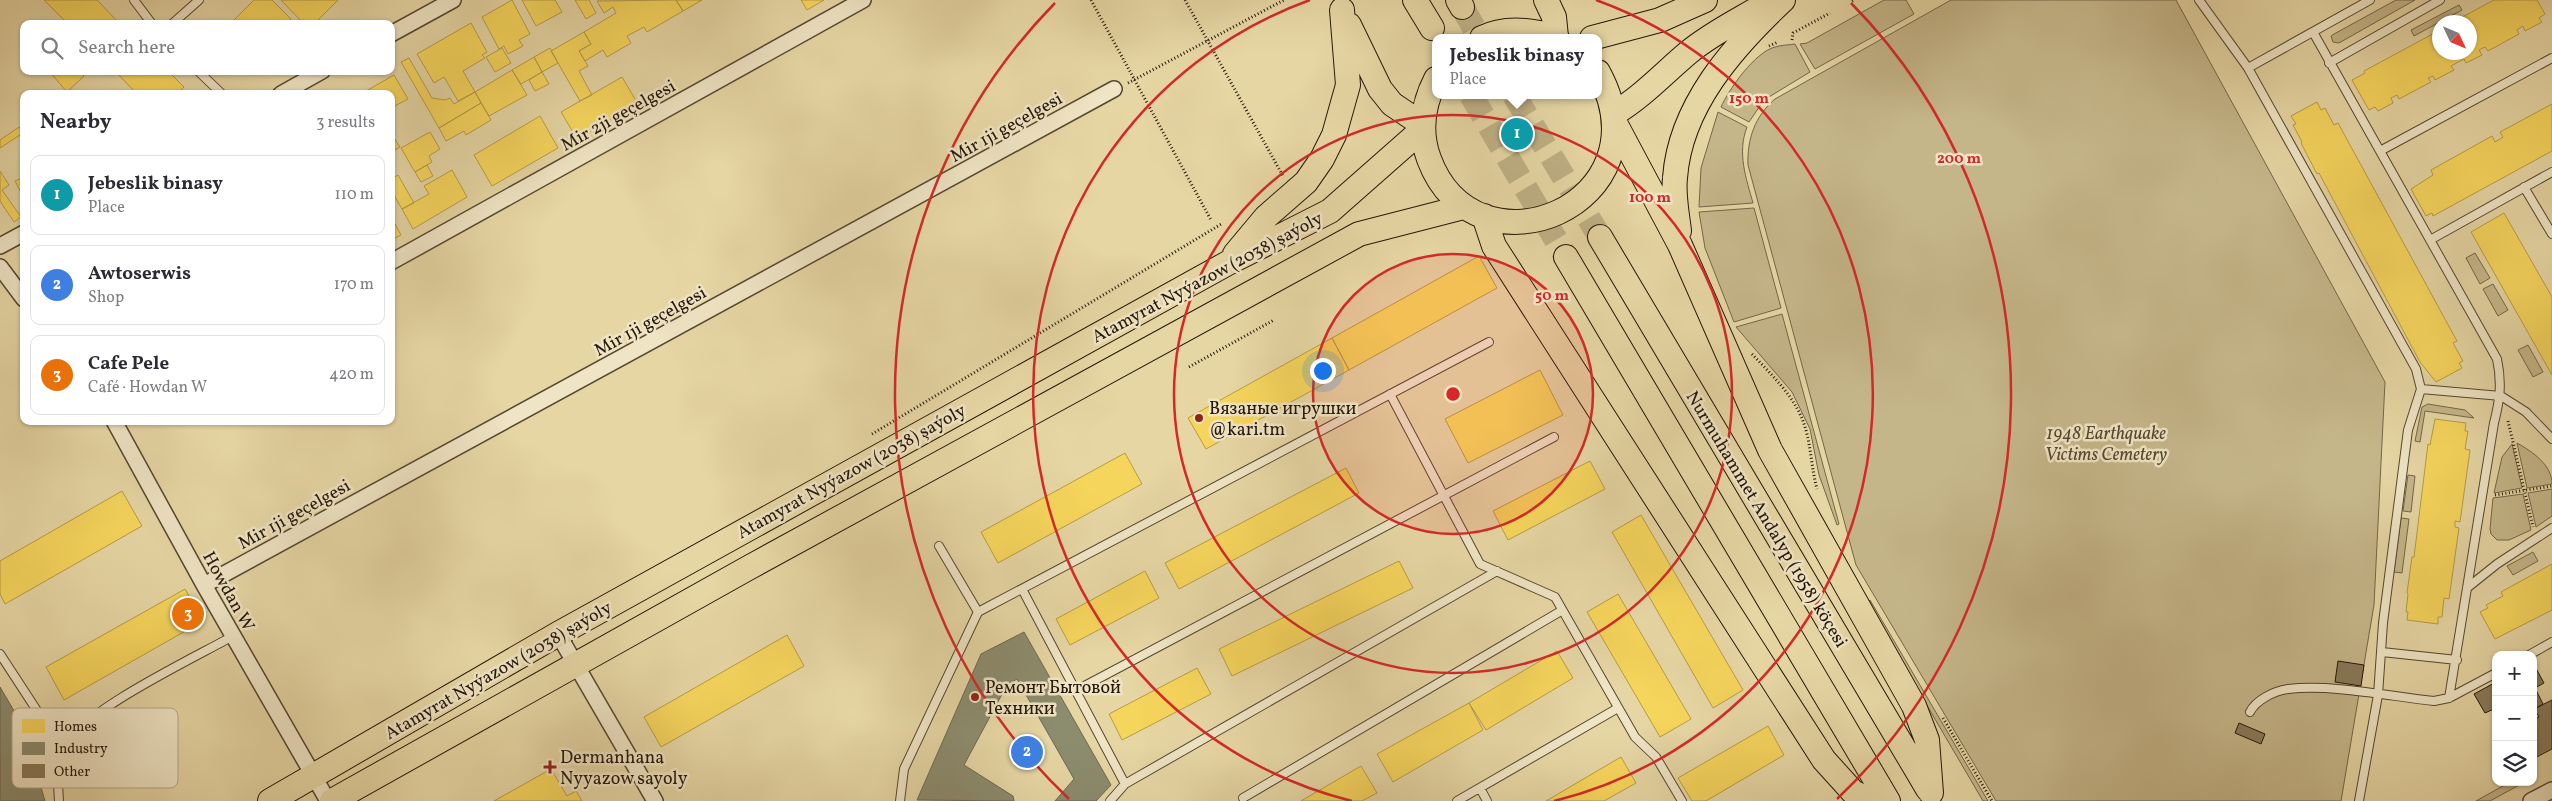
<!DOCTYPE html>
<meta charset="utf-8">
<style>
:root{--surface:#fff;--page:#f7f7f7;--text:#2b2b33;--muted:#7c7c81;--line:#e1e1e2;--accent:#db2777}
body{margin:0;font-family:Vollkorn,serif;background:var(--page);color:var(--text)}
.controls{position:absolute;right:15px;bottom:15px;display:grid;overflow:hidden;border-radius:10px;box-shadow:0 1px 4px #0004}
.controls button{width:45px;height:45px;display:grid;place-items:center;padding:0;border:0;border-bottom:1px solid var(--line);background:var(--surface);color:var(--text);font:25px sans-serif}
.compass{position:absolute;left:2432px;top:15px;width:45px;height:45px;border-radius:50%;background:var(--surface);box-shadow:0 1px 4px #0004;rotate:134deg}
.you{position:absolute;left:1322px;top:370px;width:18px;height:18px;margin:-12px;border:4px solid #fff;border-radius:50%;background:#1a73e8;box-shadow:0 0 0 8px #1a73e833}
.badge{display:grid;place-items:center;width:32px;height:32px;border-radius:50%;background:var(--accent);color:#fff;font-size:16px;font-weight:700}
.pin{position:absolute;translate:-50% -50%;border:2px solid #fff;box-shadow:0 1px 5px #0006}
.popup{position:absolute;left:1432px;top:34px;width:170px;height:65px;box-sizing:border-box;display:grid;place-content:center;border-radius:10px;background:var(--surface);filter:drop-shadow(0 1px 4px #0005);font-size:16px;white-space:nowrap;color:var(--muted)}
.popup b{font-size:19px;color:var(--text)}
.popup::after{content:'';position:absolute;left:50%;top:100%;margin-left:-10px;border:10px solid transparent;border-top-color:var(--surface)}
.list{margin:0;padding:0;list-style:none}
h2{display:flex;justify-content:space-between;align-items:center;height:65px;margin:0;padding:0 20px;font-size:21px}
h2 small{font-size:16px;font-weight:400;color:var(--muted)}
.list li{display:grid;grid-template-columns:32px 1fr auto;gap:15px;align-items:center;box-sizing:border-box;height:80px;margin:0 10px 10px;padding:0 10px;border:1px solid var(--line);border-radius:10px}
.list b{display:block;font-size:19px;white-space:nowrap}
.list p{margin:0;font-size:16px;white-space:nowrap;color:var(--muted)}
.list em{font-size:16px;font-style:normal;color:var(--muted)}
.icon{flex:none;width:28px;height:28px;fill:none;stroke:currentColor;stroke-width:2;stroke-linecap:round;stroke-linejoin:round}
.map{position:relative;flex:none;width:2552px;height:801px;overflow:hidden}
.search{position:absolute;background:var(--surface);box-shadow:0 1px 4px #0004;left:20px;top:20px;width:375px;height:55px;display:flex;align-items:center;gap:12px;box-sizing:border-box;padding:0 18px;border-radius:10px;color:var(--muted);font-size:19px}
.panel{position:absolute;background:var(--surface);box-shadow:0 1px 4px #0004;left:20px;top:90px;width:375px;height:335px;border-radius:10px}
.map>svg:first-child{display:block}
</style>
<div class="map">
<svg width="2552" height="801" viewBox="0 0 2552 801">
<rect width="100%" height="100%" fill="#e6d6a4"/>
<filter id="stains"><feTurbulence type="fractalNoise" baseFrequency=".004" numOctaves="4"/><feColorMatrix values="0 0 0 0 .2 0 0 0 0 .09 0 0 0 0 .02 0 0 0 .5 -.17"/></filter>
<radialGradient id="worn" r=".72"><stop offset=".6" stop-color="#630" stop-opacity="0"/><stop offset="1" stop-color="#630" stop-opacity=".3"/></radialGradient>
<path fill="#c5b689" stroke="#746648" d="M1884,0H1906L1914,14L1815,69L1800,44L1807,43Z
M1951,0H2176L2385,382L2374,605L2341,801H1996L1856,565L1748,165C1747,139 1755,116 1775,99Z
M2396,0H2415L2339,43L2333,42L2331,36L2334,34Z
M2459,5L2462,10L2414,36L2411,30Z
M1795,44L1810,72L1764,100L1749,122L1721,107C1729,89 1755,52 1775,47C1781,45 1789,45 1795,44Z
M1718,112L1747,127C1737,153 1746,178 1753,203L1699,207L1701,168Z
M1754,208L1781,308L1734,322L1705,248L1699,212Z
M2475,253L2490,278L2480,284L2466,258Z
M2493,284L2508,310L2498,316L2483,289Z
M1782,314L1839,524L1837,525L1819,475L1810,429L1792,392L1736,327Z
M2528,345L2543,372L2533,377L2518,350Z
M2428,404L2465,410L2474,418L2425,411L2420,442L2415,441L2422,407Z
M2517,443C2533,452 2552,465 2552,484L2527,488Z
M2512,444L2522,488L2494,493L2502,457Z
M2408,475L2415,476L2411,512L2403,511Z
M2552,489V516L2536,527L2528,493Z
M2523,494L2531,530L2509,540H2497L2491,534L2490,529L2493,498Z
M2401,518L2409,519L2402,573L2394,572Z
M2533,552L2538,561L2513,575L2507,566Z
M1870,600L1988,801H1983L1867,603Z
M2510,782L2523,783L2490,801H2476Z"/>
<path fill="#f6d55c" stroke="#b79c43" d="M44,0H97L120,24H68Z
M254,0H272L291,19L286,24H230Z
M281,0H338L314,24H304Z
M512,0L530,34L519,40L523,46L508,54L504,46L499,49L482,17Z
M522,0H555L562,12L536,26Z
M575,0H589L596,13L586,19Z
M676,0H702L683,11Z
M676,0L683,11L647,32L644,27L627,36L631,43L607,57L603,50L585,61L579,51L591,44L584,32L616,13L613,7L604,13L597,1Z
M801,0H824L807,10Z
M2494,0H2537L2545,14L2539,18L2542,22L2525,31L2523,26L2517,30L2519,34L2488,51L2485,47L2479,50L2482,55L2466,63L2464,59L2451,66L2454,70L2435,80L2433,76L2428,78L2431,82L2399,99L2397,95L2391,98L2393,103L2378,111L2375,107L2369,110L2352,80L2365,73L2364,71L2440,30V52H2470V22H2453Z
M471,23L487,52L482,55L485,58L463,71L475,92L458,101L444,77L434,83L417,54Z
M584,32L591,44L579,51L588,66L579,71L592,95L580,101L551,51Z
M502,48L511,63L495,72L486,57Z
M550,48L558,63L542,72L534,57Z
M534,57L542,72L521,84L512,70Z
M409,58L432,98L445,100L450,98L454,104L475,92L481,103L439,128L401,62Z
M512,70L527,95L489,116L475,92Z
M49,71H80L84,76L67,92Z
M115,71H168L184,87L177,94H137Z
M542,72L549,84L535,91L529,80Z
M394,75L408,99L391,108V94H361Z
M622,77L638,104L577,139L561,112Z
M2317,102L2321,110L2325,108L2334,125L2338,123L2457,341L2453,343L2463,361L2459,363L2462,368L2436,382L2420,362L2319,173L2317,174L2301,143L2302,142L2293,125L2296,124L2291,116Z
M481,103L491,120L466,135L464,131L446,141L439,128Z
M2552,104V151L2433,216L2432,213L2426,216L2411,189L2433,175L2431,170L2492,136L2495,142L2503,137L2500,132Z
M540,116L558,148L492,186L474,155Z
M19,127L23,133L0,148V140Z
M430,132L440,149L429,156L432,162L415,172L401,148Z
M391,133L400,147L391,152Z
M427,165L433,176L421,182L415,172Z
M452,170L467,197L413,229L402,209L429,194L424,186Z
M0,171L9,185L2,190L21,217L14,222L0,201Z
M398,175L414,203L402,209L391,190V179Z
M24,177V198L15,181Z
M2504,213L2552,297V375L2471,232Z
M395,224L401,235L391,240V226Z
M1479,256L1497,288L1349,370L1332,338Z
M1332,338L1349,370L1206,449L1188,418Z
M1540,370L1563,415L1468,463L1445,419Z
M2435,419L2466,423L2465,431H2468L2465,449L2470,450L2460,522L2455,521V527L2459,528L2449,599L2444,598L2442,617H2438V624L2407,620L2408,612H2406L2408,594L2407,593L2412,557H2414L2428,444L2430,445Z
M1125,453L1142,484L998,563L981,532Z
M1590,461L1605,489L1508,540L1493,511Z
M1346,468L1359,493L1179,589L1165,563Z
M122,491L142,526L5,604L0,594V561Z
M1641,515L1743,690L1713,708L1612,532Z
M1399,561L1413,588L1232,676L1219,649Z
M2552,564V610L2495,639L2480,612L2488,608L2486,605L2503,596L2501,592Z
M1145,571L1159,598L1070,645L1056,619Z
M185,589L203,621L64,700L46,667Z
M1618,594L1691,719L1660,737L1587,612Z
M787,635L804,666L661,747L644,717Z
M1557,651L1573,678L1486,730L1469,703Z
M1197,668L1211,694L1122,740L1109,714Z
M1469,703L1483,730L1393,782L1377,754Z
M1768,726L1784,755L1706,801H1692L1678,778Z
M1621,757L1636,783L1604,801H1546Z
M1361,766L1377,793L1362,801H1301Z
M551,769L567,796L576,791L582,801H494Z"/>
<path fill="#8c8c6e" stroke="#6d694f" d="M1024,632L1111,785L1096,801H1055L1074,779L1017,679L1007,685L964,765L1013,796L1014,801L917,800L981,654Z
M0,687L23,726L45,801H0Z"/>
<path fill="#897a59" stroke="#241708" d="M2338,661L2364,665L2361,686L2335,682Z
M2533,663L2544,683L2535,688L2543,704L2533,710Z
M2496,682V708L2485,713L2474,694Z
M2552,700V749L2533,759V720L2539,717L2534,709Z
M2239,723L2265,734L2261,744L2235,733Z"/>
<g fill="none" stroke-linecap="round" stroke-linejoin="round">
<path stroke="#bfb085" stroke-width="24" stroke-dasharray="24 12" stroke-linecap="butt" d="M1462,7L1480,38
M1471,95L1566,257
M1514,95L1600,237"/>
<g stroke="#54472f" stroke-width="10">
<path id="service" d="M134,0L152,24
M2199,0L2248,68L2370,0
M172,24L199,0
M2313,32L2497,359C2502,382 2500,400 2494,423L2449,698
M2329,63L2440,0
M2248,68L2416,369L2421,389L2408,430L2383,623L2378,695L2359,801
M198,71L222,94
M2380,151L2552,58
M2524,187L2552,234
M2430,240L2552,172
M2421,389L2501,396L2526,412L2552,439
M1390,394L1480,564L1555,597L1635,737L1656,757L1682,801
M2467,588L2497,564L2552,528
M1022,589L1125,784L1110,801
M978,612L1489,342
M2382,652L2457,660
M0,654L62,749
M2529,655L2552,642
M1075,691L1554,437
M2250,712C2256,700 2274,691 2288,689C2333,684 2388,696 2434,701L2449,698L2496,673
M1125,784L1497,571
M1480,788L1487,801
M1243,798L1561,611
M59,801C58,787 56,761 63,748C80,712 194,658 233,636
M900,801L904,769L978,612L939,546
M1457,801L1618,708"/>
</g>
<g stroke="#54472f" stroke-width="18">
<path id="minor" d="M391,34L453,0
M281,94L322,71
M0,246L24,233
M391,262L863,0
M0,267L24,299
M114,421L204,585L328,801
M204,585L1114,89
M558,634L655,801
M2531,801L2552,790"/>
</g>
<g stroke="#241708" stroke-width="26">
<path id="primary" d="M1415,0L1432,28
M1458,0L1462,7
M1546,0L1554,17L1556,37
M1349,25L1380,89L1392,104L1423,125
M1482,38C1506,26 1533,30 1557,38
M1592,38L1660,20L1705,0
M1436,79C1423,104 1419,132 1429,159C1476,285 1670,204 1598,72
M1615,113C1643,96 1664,73 1689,52C1712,33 1739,20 1764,5
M1615,123L1680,245L1770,450L1914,706L1927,740L1931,793
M1484,216L1494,246L1824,760L1853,792L1871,801
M1679,231C1677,213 1673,195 1675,178C1680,106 1733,47 1783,0
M1600,237L1928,789
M1235,254L1266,217L1306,182L1322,159L1334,135L1348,85L1342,10
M1566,257L1888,801
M270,801L558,634L1228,263L1330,211L1423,129
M332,801L750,567L1359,234L1464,207"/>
</g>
<path stroke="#241708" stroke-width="3" stroke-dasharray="1 2.5" stroke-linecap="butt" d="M1091,0L1211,220
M1185,0L1283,176
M1852,1L1854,0
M1792,40L1793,33L1830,13
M1769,46L1778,42
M1128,83L1284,0
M1752,354C1771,374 1793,395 1803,421C1811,442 1811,467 1817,489
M1189,367L1274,320
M2508,421L2533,527
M872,434L1223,223
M2495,495L2552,486
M1943,718L1992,801"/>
<use href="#service" stroke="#efe4c4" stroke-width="8"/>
<use href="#minor" stroke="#efe4c4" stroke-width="15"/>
<use href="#primary" stroke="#e6d6a4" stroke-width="24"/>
</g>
<circle cx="1453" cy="394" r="140" fill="#d62828" fill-opacity=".12"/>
<g fill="none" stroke="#d62828" stroke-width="2.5">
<circle cx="1453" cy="394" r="140"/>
<circle cx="1453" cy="394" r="279"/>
<path d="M1352 801A419 419 0 0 1 1310 0M1596 0A419 419 0 0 1 1554 801"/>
<path d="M1069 799A558 558 0 0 1 1055 3M1851 3A558 558 0 0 1 1837 799"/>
</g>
<g fill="#8f2418" stroke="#efe4c4" stroke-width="2">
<circle cx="1199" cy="418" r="5"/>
<circle cx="975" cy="697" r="5"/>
<path d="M547.5 759.5h5v5h5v5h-5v5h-5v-5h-5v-5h5z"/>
</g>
<g text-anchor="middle" stroke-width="5" stroke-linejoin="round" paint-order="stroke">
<g font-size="18" fill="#241708" stroke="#efe4c4">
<text transform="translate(618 115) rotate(-29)" y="6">Mir 2ji geçelgesi</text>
<text transform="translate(1006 127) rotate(-29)" y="6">Mir 1ji geçelgesi</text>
<text transform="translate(1207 277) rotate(-28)" y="6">Atamyrat Nyýazow (2038) şaýoly</text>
<text transform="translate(650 321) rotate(-29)" y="6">Mir 1ji geçelgesi</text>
<text transform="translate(851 471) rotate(-29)" y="6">Atamyrat Nyýazow (2038) şaýoly</text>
<text transform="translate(294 514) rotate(-29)" y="6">Mir 1ji geçelgesi</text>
<text transform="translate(1767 519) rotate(59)" y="6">Nurmuhammet Andalyp (1958) köçesi</text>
<text transform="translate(229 591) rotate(61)" y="6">Howdan W</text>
<text transform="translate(498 670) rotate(-30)" y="6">Atamyrat Nyýazow (2038) şaýoly</text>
</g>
<g font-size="18" fill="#241708" stroke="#efe4c4" text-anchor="start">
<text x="1209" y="414">Вязаные игрушки<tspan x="1209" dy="21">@kari.tm</tspan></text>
<text x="985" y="693">Ремонт Бытовой<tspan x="985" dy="21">Техники</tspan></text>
<text x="560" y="763">Dermanhana<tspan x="560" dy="21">Nyyazow sayoly</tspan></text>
</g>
<g font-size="18" font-style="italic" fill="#54472f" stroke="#efe4c4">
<text x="2106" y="439">1948 Earthquake<tspan x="2106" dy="21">Victims Cemetery</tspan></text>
</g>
</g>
<rect x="12" y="708" width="166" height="80" rx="8" fill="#efe4c4" stroke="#b2a68c" stroke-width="1"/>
<rect x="22" y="719" width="23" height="14" fill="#f6d55c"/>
<rect x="22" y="742" width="23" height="13" fill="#8c8c6e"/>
<rect x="22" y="764" width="23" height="14" fill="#897a59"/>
<g font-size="14" fill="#241708">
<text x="54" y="731">Homes</text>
<text x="54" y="753">Industry</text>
<text x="54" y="776">Other</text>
</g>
<circle cx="1453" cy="394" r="8" fill="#d62828" stroke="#efe4c4" stroke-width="2.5"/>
<g font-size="15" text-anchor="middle" font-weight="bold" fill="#d62828" stroke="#efe4c4" stroke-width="5" stroke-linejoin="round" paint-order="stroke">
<text x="1749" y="103">150 m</text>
<text x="1959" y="163">200 m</text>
<text x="1650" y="202">100 m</text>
<text x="1552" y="300">50 m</text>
</g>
<rect width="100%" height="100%" filter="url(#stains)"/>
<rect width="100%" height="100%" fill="url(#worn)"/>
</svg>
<div class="controls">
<button>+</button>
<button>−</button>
<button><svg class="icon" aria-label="layers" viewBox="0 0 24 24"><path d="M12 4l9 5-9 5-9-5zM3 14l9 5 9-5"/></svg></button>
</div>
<svg class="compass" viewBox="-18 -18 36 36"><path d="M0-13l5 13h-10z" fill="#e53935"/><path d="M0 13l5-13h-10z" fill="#7c7c81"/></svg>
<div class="you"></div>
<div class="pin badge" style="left:1517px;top:134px;background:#0f9aa8">1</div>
<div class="popup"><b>Jebeslik binasy</b>Place</div>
<div class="pin badge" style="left:1027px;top:752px;background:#3f7fe0">2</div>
<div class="pin badge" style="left:188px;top:614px;background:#e8710a">3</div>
<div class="search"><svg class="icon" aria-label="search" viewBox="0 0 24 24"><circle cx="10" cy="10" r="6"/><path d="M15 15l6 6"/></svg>Search here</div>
<section class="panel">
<h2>Nearby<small>3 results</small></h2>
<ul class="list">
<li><span class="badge" style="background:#0f9aa8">1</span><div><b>Jebeslik binasy</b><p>Place</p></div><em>110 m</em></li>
<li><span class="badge" style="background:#3f7fe0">2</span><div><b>Awtoserwis</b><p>Shop</p></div><em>170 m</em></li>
<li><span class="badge" style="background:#e8710a">3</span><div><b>Cafe Pele</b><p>Café · Howdan W</p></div><em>420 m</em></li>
</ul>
</section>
</div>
